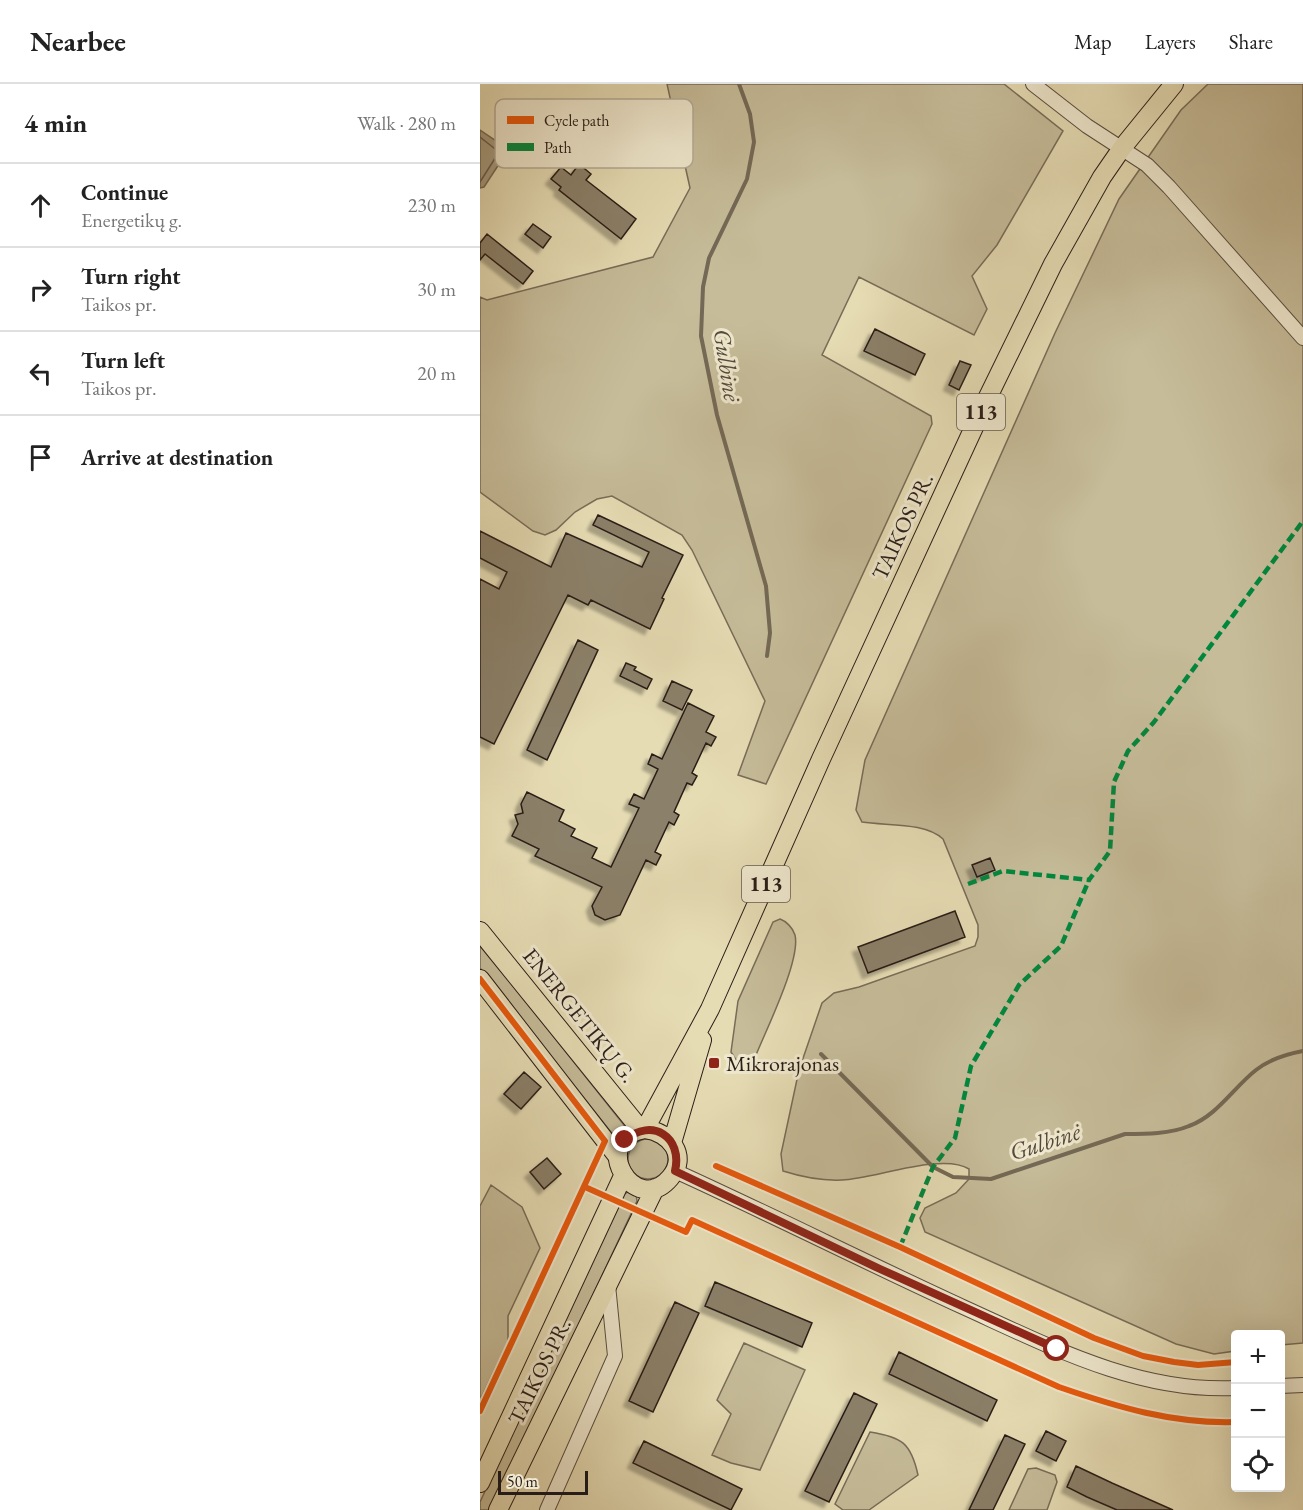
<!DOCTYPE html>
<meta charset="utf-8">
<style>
:root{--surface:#fff;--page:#f2f2f2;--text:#222;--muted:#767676;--line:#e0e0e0}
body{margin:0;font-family:"EB Garamond",serif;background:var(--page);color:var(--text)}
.controls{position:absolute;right:18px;bottom:18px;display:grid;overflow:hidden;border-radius:6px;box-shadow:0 6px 24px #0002}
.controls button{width:54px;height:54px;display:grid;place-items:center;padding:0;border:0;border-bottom:2px solid var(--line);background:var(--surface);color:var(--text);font:30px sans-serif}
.scale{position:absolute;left:18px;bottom:15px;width:90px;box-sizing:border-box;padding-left:6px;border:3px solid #291d18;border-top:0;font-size:16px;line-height:21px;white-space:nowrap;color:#291d18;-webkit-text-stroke:4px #efe8ce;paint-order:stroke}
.stop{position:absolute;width:18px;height:18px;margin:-14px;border:4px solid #8f2418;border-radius:50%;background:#fff}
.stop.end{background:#8f2418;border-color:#fff;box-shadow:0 2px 6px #0008}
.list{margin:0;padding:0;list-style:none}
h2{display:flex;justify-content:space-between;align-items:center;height:78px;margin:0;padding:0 24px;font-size:26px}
h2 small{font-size:20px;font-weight:400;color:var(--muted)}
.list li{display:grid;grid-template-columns:39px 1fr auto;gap:18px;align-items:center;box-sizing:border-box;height:84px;padding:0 24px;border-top:2px solid var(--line)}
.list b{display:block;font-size:22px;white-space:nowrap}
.list p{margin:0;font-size:20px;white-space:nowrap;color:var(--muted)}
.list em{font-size:20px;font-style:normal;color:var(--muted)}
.icon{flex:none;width:33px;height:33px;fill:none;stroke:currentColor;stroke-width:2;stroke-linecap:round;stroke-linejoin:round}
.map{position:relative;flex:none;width:823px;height:1426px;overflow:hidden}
header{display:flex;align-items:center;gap:36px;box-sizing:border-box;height:84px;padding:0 30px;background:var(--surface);border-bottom:2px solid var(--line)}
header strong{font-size:28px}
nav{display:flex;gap:33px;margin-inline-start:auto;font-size:21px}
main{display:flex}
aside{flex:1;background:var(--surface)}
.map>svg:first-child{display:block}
</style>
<header>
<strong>Nearbee</strong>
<nav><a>Map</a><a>Layers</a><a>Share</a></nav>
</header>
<main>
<aside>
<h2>4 min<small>Walk · 280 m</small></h2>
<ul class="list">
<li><svg class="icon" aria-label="ahead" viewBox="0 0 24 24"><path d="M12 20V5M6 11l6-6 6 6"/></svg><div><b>Continue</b><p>Energetikų g.</p></div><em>230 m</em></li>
<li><svg class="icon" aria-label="right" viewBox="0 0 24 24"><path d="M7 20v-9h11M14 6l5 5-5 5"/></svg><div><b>Turn right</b><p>Taikos pr.</p></div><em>30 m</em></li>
<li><svg class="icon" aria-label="left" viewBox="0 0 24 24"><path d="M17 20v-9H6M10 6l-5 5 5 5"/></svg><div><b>Turn left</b><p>Taikos pr.</p></div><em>20 m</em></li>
<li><svg class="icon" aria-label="arrive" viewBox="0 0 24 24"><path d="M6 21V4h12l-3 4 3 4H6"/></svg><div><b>Arrive at destination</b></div></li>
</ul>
</aside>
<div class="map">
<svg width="823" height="1426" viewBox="0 0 823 1426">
<defs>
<filter id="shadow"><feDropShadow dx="-5.5" dy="5.5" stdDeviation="1.5" flood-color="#0004"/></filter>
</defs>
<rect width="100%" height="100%" fill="#e6dcb4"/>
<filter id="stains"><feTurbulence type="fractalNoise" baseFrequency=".00333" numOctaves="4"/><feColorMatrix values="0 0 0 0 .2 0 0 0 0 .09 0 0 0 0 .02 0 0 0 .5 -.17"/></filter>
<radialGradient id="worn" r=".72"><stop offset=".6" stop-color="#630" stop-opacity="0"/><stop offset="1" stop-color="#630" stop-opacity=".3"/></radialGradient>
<path fill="#c6bc99" stroke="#786c58" stroke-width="1.5" d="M187,0H524L583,47L517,161L492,192L507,225L494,251L379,193L342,271L451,332L452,340L286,700L258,691L285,617L212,466L202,451L132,412L117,415L95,428L76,446L65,451L53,447L0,408V213L7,216L173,173L210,104Z
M728,0H823V1259L801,1261L800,1250H756L755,1267L734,1270L696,1260L445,1148L440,1134L445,1124L476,1109L489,1095V1085C462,1068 394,1095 362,1096C340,1097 322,1093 303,1087L301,1070L319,986L342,919L354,909L379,903L495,862L498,853V841L463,755C445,738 407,742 382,738L376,726L385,676L575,249L639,115L701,26Z
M300,835C306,837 313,844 315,851C321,876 286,946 276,971L266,978L256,976L251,968L258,917L293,838Z
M0,860L144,1041L145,1045L138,1053L134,1052L0,884Z
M148 1075a20 20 0 1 1 40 0a20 20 0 1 1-40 0Z
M11,1101L42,1123L60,1164L28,1232V1257L0,1316V1122Z
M150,1107L156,1110L157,1117L12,1426H0V1418L144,1110Z
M264,1259L325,1286L280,1386L251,1379L232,1371L251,1330L237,1316Z
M390,1348C422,1353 431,1359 438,1391L389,1426H363L355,1420Z
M556,1384L575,1391L577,1398L567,1426H529L548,1385Z"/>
<path fill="#a69b7f" stroke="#746956" stroke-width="1.5" d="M0,46L25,63V71L4,103L0,104Z"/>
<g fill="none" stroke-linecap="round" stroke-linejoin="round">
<path stroke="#685c4c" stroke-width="1.5" d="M0,53L19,68L0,98"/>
<path stroke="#746956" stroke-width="4" d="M259,0L270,30L274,58L267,95L229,174L223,203L221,252L237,331L286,502L290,549L287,572
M341,970L453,1083L473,1093L511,1095L645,1050C666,1050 690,1050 709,1042C737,1032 754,1003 776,986C790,975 807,970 823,967"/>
</g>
<path fill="#8b8069" stroke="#291d18" stroke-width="1.5" filter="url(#shadow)" d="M99,80L111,90L106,96L156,135L141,155L79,106L81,103L71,95L81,83L91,91Z
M53,140L71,153L63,164L45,150Z
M7,150L53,187L43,200L5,170L0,176V159Z
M395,245L445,270L435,291L384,267Z
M480,277L491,281L479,306L469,301Z
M118,431L203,471L182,514L184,515L170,545L111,516L108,521L88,511L14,660L0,653V495L19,505L27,488L0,474V447L71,483L86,449L162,483L169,468L113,441Z
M98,556L118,566L67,676L47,666Z
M146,579L156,583L154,586L172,595L167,605L140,592Z
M192,597L212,606L202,626L183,617Z
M208,619L234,632L226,648L236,653L231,662L226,659L212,689L217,692L212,701L207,699L194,728L199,731L194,741L189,738L175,768L181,771L176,781L166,776L140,831L125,836L115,831L112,822L122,803L55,772L59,765L32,752L38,740L35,731L43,729L41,720L47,708L84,726L79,737L95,745L91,752L117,764L112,774L131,783L159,724L149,720L154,710L164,715L178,685L168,680L172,670L182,675Z
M510,774L515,786L497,793L492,781Z
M475,827L485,853L388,889L378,863Z
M44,988L61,1003L41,1025L24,1010Z
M67,1074L81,1090L64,1105L50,1088Z
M235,1198L332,1239L322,1263L225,1222Z
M195,1218L219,1229L173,1328L149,1317Z
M419,1268L517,1316L507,1337L409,1290Z
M374,1309L397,1320L349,1418L325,1407Z
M566,1347L586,1357L576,1377L556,1367Z
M525,1351L545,1360L513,1426H489Z
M164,1357L262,1405L251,1426L153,1379Z
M596,1382L632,1399L693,1426H637L607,1413L587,1403Z"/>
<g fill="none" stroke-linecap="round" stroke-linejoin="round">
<g stroke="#584d3f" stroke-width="16">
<path id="minor" d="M553,0L607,42L667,81L689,103L823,254
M195,1087C292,1131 387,1179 483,1223C569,1262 658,1309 756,1304
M800,1302L823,1301
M67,1426L135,1272L128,1201"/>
</g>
<g stroke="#291d18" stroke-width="20">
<path id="major" d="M0,847L161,1046
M0,895L138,1073
M165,1045C190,1048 209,1072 190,1094C155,1135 107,1055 165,1045L230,925L341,675L507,315L573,180L622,93L642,64L694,0
M192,1059L222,956
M0,1399L143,1092
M18,1426L175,1104"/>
</g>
<use href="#minor" stroke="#efe8ce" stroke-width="14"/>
<use href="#major" stroke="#e6dcb4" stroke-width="18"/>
<path stroke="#00873e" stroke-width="4.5" stroke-dasharray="9 4.5" stroke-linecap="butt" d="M488,800L523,787L609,796L630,767L634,698L648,667L674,638L823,437
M420,1163L453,1083L475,1054L491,982L539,901L581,862L609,796"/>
<g stroke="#efe8ce" stroke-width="10">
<path id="cycleway" d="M0,895L125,1057L0,1327
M236,1082L420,1163L614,1254L663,1272L694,1278L718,1281L756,1278
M105,1103L206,1148L212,1136L579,1303C637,1323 693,1340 756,1338"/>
</g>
<use href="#cycleway" stroke="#e8590c" stroke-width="6"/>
</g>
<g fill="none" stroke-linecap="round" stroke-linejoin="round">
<path stroke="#8f2418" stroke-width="8" d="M145,1056C172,1033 203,1053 195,1087L400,1185L577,1265"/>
</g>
<rect fill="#8f2418" stroke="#efe8ce" stroke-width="2" x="228" y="973" width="12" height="12" rx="3"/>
<g text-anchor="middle" stroke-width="6" stroke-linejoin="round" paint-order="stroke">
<g fill="#efe8ce" stroke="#645a4f" stroke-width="1.5">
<rect x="477" y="310" width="48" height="36" rx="4.5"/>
<rect x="262" y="782" width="48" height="36" rx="4.5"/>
</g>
<g font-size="21" font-weight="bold" fill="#291d18">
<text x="501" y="335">113</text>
<text x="286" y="807">113</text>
</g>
<g font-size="22" fill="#291d18" stroke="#efe8ce">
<text transform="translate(422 442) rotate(-65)" y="8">TAIKOS PR.</text>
<text transform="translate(100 931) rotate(51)" y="8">ENERGETIKŲ G.</text>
<text transform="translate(59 1287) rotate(-64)" y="8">TAIKOS PR.</text>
</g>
<g font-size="22" fill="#291d18" stroke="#efe8ce" text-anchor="start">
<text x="246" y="987">Mikrorajonas</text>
</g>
<g font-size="24" font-style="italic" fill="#55493c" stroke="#efe8ce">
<text transform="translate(247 281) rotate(81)" y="8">Gulbinė</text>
<text transform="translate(565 1058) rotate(-18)" y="8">Gulbinė</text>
</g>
</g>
<rect x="15" y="15" width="198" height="69" rx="9" fill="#efe8ce" stroke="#b4ab97" stroke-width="1.5"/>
<rect x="27" y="32" width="27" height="8" fill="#e8590c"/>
<rect x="27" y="59" width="27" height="8" fill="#00873e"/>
<g font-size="16" fill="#291d18">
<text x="64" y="42">Cycle path</text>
<text x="64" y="69">Path</text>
</g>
<rect width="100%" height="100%" filter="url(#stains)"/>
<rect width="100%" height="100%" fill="url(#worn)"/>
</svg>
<div class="controls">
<button>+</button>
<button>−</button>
<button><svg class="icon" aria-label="locate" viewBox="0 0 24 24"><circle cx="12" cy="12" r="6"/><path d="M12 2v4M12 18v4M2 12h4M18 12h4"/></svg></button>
</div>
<div class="scale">50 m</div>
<div class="stop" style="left:577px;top:1265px"></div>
<div class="stop end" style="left:145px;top:1056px"></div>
</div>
</main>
